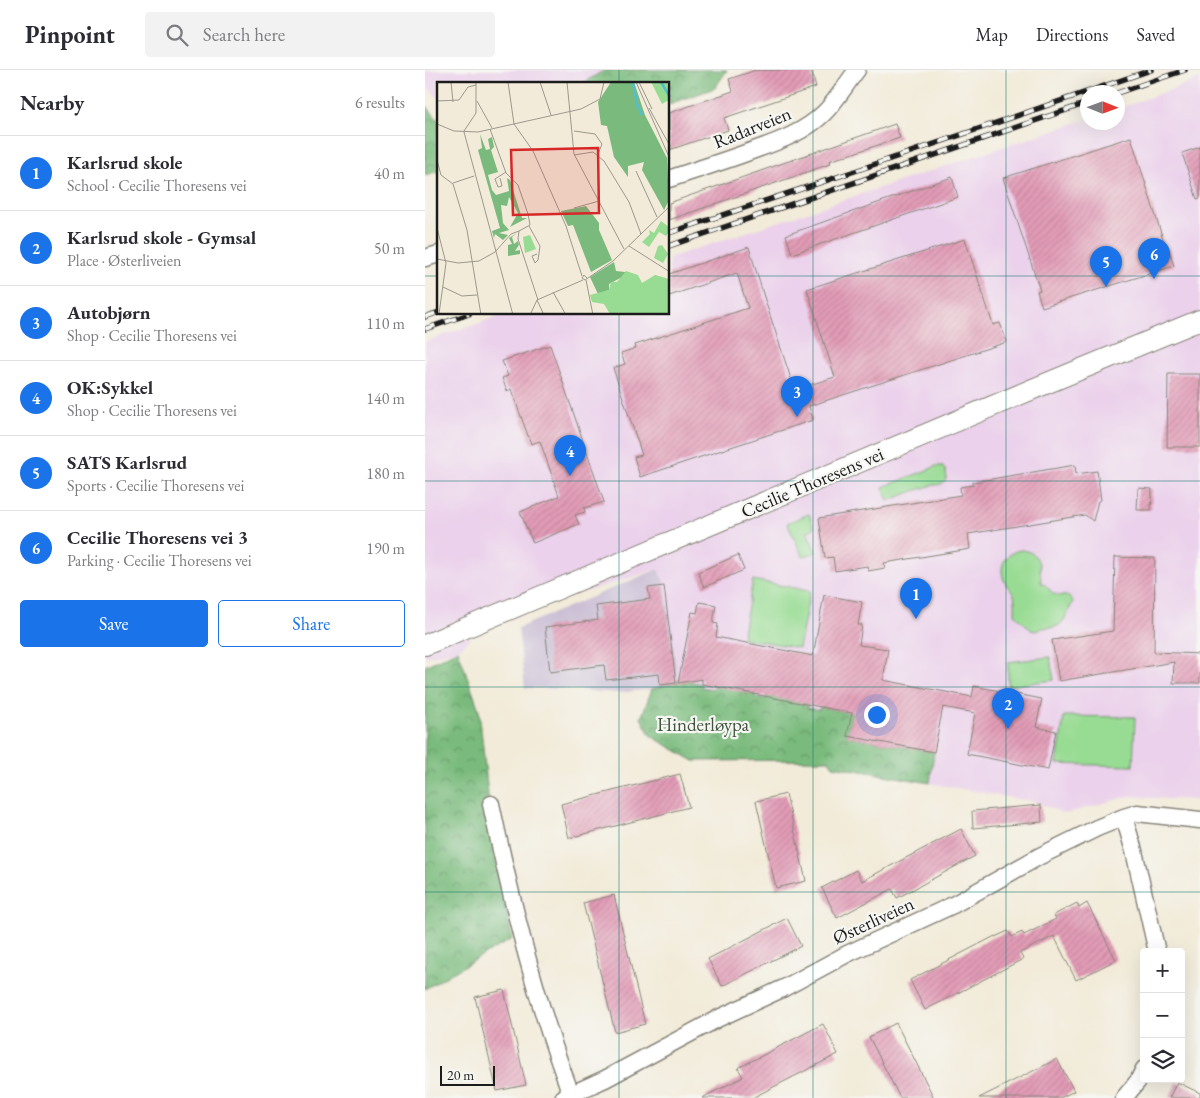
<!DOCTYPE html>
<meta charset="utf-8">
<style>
:root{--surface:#fff;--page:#f2f2f3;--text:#2b2b33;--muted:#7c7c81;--line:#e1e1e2;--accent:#1a73e8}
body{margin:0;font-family:"EB Garamond",serif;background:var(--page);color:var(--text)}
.controls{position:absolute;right:15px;bottom:15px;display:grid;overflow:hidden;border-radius:5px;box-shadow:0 5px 20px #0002}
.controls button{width:45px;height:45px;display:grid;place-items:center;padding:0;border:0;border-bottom:1px solid var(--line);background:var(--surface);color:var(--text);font:25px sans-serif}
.compass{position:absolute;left:655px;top:15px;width:45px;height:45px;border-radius:50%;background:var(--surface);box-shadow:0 5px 20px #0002;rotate:91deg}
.scale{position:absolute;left:15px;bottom:12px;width:55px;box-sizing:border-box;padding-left:5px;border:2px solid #1c1c1c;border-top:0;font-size:14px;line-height:18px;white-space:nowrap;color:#1c1c1c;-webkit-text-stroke:4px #f6f6f2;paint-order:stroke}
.you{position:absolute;left:451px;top:644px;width:18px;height:18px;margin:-12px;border:4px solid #fff;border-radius:50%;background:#1a73e8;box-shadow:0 0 0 8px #1a73e833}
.badge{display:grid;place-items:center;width:32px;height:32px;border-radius:50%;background:var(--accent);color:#fff;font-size:16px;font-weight:700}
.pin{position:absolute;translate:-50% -41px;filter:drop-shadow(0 1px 2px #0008)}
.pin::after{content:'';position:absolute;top:26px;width:18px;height:15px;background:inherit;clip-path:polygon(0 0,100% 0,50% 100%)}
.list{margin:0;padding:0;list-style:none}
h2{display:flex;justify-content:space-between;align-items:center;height:65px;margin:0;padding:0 20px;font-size:21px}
h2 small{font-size:16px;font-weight:400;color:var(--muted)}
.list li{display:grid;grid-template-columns:32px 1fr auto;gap:15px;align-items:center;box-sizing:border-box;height:75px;padding:0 20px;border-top:1px solid var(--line)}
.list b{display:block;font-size:19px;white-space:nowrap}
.list p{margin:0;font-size:16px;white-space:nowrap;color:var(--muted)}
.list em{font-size:16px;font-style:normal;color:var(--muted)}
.actions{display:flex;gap:10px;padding:15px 20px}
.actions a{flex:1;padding:11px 0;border:1px solid var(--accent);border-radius:5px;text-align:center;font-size:18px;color:var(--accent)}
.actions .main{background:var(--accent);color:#fff}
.icon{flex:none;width:28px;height:28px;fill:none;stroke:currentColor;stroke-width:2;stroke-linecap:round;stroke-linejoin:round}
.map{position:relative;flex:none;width:775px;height:1028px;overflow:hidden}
header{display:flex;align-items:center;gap:30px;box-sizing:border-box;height:70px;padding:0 25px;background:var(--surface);border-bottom:1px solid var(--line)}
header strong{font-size:24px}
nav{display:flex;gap:28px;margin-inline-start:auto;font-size:18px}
.search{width:350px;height:45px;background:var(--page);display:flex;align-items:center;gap:12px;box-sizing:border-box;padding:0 18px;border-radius:5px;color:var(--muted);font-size:19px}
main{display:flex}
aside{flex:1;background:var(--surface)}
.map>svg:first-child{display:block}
</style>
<header>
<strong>Pinpoint</strong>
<div class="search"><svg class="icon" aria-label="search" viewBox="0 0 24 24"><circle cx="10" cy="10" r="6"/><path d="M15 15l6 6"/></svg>Search here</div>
<nav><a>Map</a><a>Directions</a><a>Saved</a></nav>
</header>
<main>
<aside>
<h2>Nearby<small>6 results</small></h2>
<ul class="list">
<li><span class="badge">1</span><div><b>Karlsrud skole</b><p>School · Cecilie Thoresens vei</p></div><em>40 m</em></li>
<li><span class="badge">2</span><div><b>Karlsrud skole - Gymsal</b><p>Place · Østerliveien</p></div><em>50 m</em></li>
<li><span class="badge">3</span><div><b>Autobjørn</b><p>Shop · Cecilie Thoresens vei</p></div><em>110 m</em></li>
<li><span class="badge">4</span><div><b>OK:Sykkel</b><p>Shop · Cecilie Thoresens vei</p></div><em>140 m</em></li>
<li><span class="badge">5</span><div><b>SATS Karlsrud</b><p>Sports · Cecilie Thoresens vei</p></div><em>180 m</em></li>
<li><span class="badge">6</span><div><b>Cecilie Thoresens vei 3</b><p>Parking · Cecilie Thoresens vei</p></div><em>190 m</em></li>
</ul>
<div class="actions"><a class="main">Save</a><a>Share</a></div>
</aside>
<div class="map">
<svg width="775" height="1028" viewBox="0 0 775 1028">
<defs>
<pattern id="forest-crowns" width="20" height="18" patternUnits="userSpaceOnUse" patternTransform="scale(1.25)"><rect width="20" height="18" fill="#7abb7d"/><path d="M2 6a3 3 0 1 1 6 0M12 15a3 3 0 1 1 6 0" fill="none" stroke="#639766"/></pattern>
<pattern id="building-hatch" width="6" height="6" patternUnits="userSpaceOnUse" patternTransform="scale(1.25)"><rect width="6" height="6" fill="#e29bb6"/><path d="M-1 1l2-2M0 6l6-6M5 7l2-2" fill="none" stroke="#c1859c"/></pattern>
</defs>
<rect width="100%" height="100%" fill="#f6f6f2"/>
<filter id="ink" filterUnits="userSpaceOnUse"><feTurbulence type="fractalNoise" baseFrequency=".02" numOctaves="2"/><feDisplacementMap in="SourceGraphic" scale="10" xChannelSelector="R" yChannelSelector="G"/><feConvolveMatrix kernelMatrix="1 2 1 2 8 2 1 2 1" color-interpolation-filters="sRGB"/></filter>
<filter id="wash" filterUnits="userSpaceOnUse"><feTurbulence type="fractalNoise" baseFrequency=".0096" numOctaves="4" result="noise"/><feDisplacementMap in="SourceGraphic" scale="20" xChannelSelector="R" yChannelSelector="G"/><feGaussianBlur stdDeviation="1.12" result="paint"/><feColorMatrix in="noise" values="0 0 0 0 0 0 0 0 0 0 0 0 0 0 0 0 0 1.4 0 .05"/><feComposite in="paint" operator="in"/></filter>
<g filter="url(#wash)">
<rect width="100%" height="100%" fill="#f2ebd9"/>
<path fill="#ebd1eb" d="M0,0H207L168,14H14V29L0,14Z
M775,9V730L741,729L704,726L640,744L610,732L408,696L404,690L269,691L226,666L216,648L227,619L253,612L240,514L233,499L130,531L49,564L33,580L0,587V272L80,244H244V188L662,49V52H692L693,39Z"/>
<path fill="#cbbfd5" d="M233,499L240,514L253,612L227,619L193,623L140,619L100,618L93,558Z"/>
<path fill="url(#forest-crowns)" stroke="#4b6c4c" d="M180,0H302L290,18L244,34V14H156Z
M0,34L14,51V101L0,105Z
M33,580L54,640L69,781L87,869L51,889L0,919V596Z
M256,610L277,614L276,617L288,619L289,616L330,624V627L341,629L342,626L383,634L382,638L394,640L395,637L427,643L422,666L509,682L505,713L408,696L404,690L269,691L226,666L216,648L227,619L253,612Z"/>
<path fill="#98db93" stroke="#5a7c58" d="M511,396H517C521,400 523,406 520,411C516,416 510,414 505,416C490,420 476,426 463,431L458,417L505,399Z
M384,444L389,458L382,462L391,482L378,487L362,453Z
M596,480C616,482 615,497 616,513C624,516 623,520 629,524C636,528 643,522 648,532C643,540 640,555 629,557C625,558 621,557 617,558C612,560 612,562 606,560L590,544C590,538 591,529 588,523C585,519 581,516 579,510C573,496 581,482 596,480Z
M328,510L385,521L374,578L317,568Z
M625,587L629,610L583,616V592Z
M639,646L710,647L708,696L632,694Z"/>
<g id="blocks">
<path fill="url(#building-hatch)" d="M331,0H386L391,17L299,48L303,60L244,80V43L308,21L304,9Z
M470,54L475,68L404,91L405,94L244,150V133Z
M706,67L741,179L744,180L749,196L617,237L612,221L615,220L578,108Z
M775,77V128L772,129L757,83Z
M527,107L533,127L367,184L361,165Z
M540,169L568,255L575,253L582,272L384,336L388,350L215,407L209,387L217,385L188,298L200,294L196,283L211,278L210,275L323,238L312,203L244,226V204L324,177L339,227L367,312L375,309L378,317L410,307L382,219Z
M125,275L179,432L159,438L160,442L150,445L154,454L108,473L95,442L134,426L115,371L106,374L86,319L82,321L77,308L83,306L77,291Z
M743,304H775V377H742Z
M650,395L651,404L672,401L676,430L673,431L668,451L660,445L543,464L545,479L459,493L460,498L443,501L442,496L410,501L408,487L400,488L394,448L536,425L535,417L548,415V412Z
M713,418L727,419L726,440H712Z
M313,485L319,500L279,517L273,502Z
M690,487L730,488L729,582L775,584V613H748L749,592L634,611L627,570L688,561Z
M239,516L251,613L235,615L234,604L181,610L179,595L125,602L120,557L173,550L171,536L225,529L223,518Z
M399,525L437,532L433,555H437L434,575L463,579L458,610L547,627L549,616L617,629L611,657L631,661L623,700L542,684L550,643L518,637L509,682L422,666L427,643L277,614V609L253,613L267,542L272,543L274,532L291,535L288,553L293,554L291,567L388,586Z
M255,704L264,737L144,768L136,734Z
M361,724L381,811L351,818L331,731Z
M616,735L617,752L548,758L547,741Z
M536,759L550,786L472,828L467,819L412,848L397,818L431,800L437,811Z
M189,825L220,954L190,962L158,833Z
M652,833L654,838L662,833L691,890L651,910L629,866L595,883L598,889L500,940L485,910L570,866V867L583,861L587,867L597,862L599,865L631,849L629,845Z
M362,848L376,876L297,916L283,889Z
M79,920L101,1015L72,1021L50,927Z
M471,953L509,1028H475L444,967Z
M398,954L413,984L327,1028H277L318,1007L313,998Z
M632,989L649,1021L635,1028H554Z
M752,1012L775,1023V1028H744Z"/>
</g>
</g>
<g filter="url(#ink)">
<use href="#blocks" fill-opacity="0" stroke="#87847a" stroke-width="1"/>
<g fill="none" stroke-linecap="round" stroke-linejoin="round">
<g stroke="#87847a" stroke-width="19">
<path id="minor" d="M244,109C273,99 303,90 332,79C355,71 381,61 399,43C412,30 421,14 432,0
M0,188L14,184
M66,734C87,833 110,929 146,1024
M699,747L709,781L732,882
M138,1028L180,1009L294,948L359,918L422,884L528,835L615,786L672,758L699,747L712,743L775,750
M699,1028L713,1011L719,999"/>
</g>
<g stroke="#87847a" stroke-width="22">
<path id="tertiary" d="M0,575L608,319L775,250"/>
</g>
<use href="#minor" stroke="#fff" stroke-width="16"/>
<use href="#tertiary" stroke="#fff" stroke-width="20"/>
<g stroke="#1c1c1c" stroke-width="5.5">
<path id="rail" d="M692,23L760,0
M244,163L427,102L726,0
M244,176L662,33
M0,247L14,242
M0,259L44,244"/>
</g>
<use href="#rail" stroke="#f6f6f2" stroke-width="4" stroke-dasharray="11" stroke-linecap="butt"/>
</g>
</g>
<path fill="none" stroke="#0f766e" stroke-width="1" stroke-opacity="0.55" d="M194,0V14M388,0V1028M581,0V1028M0,206H14M244,206H775M194,244V1028M0,411H775M0,617H775M0,822H775"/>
<g text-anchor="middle" stroke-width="4.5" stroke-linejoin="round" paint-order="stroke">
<g font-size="19" fill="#1c1c1c" stroke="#f6f6f2">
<text transform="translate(327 57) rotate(-22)" y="7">Radarveien</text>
<text transform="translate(387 412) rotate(-23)" y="7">Cecilie Thoresens vei</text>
<text transform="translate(448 850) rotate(-25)" y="7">Østerliveien</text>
</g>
<g font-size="19" fill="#415540" stroke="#f6f6f2">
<text x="278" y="661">Hinderløypa</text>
</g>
</g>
<g transform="translate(12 12)">
<rect width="232" height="232" fill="#f2ebd9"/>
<path d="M224,139L232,145V150L229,154L222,150L212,165L205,160L213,152L212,148L217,151ZM225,163L231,172L226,181L217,176L221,164Z" fill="#98db93"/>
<path d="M174,0H197L208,33L230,76L232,118L227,128L205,88L207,80L191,84V95L177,75L170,44L164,43L161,20ZM43,52L49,68L53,67L51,57L55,55L57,65L54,68L61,90L51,93L55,108L59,113L72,109L70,96L73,98L85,136H90L73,145L81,131L72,115L70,124L64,123L66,141L72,148L62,151L71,153L66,158L58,152L57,156L55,149L63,146L41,68L45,66ZM149,124L162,141V148L175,178L154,190L136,143L131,144L124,129ZM80,151L75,155L77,162L81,159L82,163L78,169L83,168V172L71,174V163L75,162L72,156ZM177,180L179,189L188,190L189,193L172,202V208L161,212L153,195Z" fill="#7abb7d"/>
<path d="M214,0H230L232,18L225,22Z" fill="#98db93"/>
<path d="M93,153L99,167L88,171L86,155ZM189,189L201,193L205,201L218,193L232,198V232H183L181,230V232H173L167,222L155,220L153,213L172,208L174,200H180Z" fill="#98db93"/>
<path d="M218,193L232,197V207L218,200Z" fill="#98db93"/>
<path fill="none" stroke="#53bfcd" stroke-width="2.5" d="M196,0L200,22L205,33M224,0L233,15"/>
<path fill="none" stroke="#9c988d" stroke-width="1" d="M14,0L16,20M71,0L77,42L96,69L129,144L145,194M103,0L114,33M130,0L137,72L187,167M199,0L233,77M202,0L215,27M0,19L22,18L31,5L39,3M40,19L55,46M212,26L233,64M0,42L17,49L41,50L144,27L163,17L167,0M53,47L69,91L81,103L91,132L93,143L82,149L81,157L101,218M27,49L39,31V0M137,49L158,52L165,62L161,72M27,50L76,233M137,73L156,70L167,79L192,120L204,152M0,78L4,93L16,102L30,148L44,233M199,89L220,135M63,96L65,104L61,105L58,97L69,90M16,101L37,94M137,126L162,119M92,144L103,164L101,178L98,181L95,174L100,172M0,146L9,181L2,232M192,164L233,190M0,177L21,181L42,179L58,170L74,152L82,149M150,196L147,193L145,196L148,198L176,179L233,124M149,198L156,233M6,205L25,214L40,213M116,210L129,233M100,218L107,233M93,233L100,218L146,198"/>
<path fill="#d62828" fill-opacity="0.15" stroke="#d62828" stroke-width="2.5" d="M161,66L162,131L76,133L74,68Z"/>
<rect width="232" height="232" fill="none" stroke="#1c1c1c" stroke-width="2.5"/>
</g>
</svg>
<div class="controls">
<button>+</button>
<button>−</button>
<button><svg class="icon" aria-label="layers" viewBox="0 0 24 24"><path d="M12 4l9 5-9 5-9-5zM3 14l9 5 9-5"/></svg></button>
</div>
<svg class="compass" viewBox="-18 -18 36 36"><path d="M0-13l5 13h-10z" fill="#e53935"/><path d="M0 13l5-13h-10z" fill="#7c7c81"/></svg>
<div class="scale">20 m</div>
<div class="you"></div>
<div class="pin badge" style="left:491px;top:549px">1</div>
<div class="pin badge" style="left:583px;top:659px">2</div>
<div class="pin badge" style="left:372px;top:347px">3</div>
<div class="pin badge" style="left:145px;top:406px">4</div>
<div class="pin badge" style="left:681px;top:217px">5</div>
<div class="pin badge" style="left:729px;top:209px">6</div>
</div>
</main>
